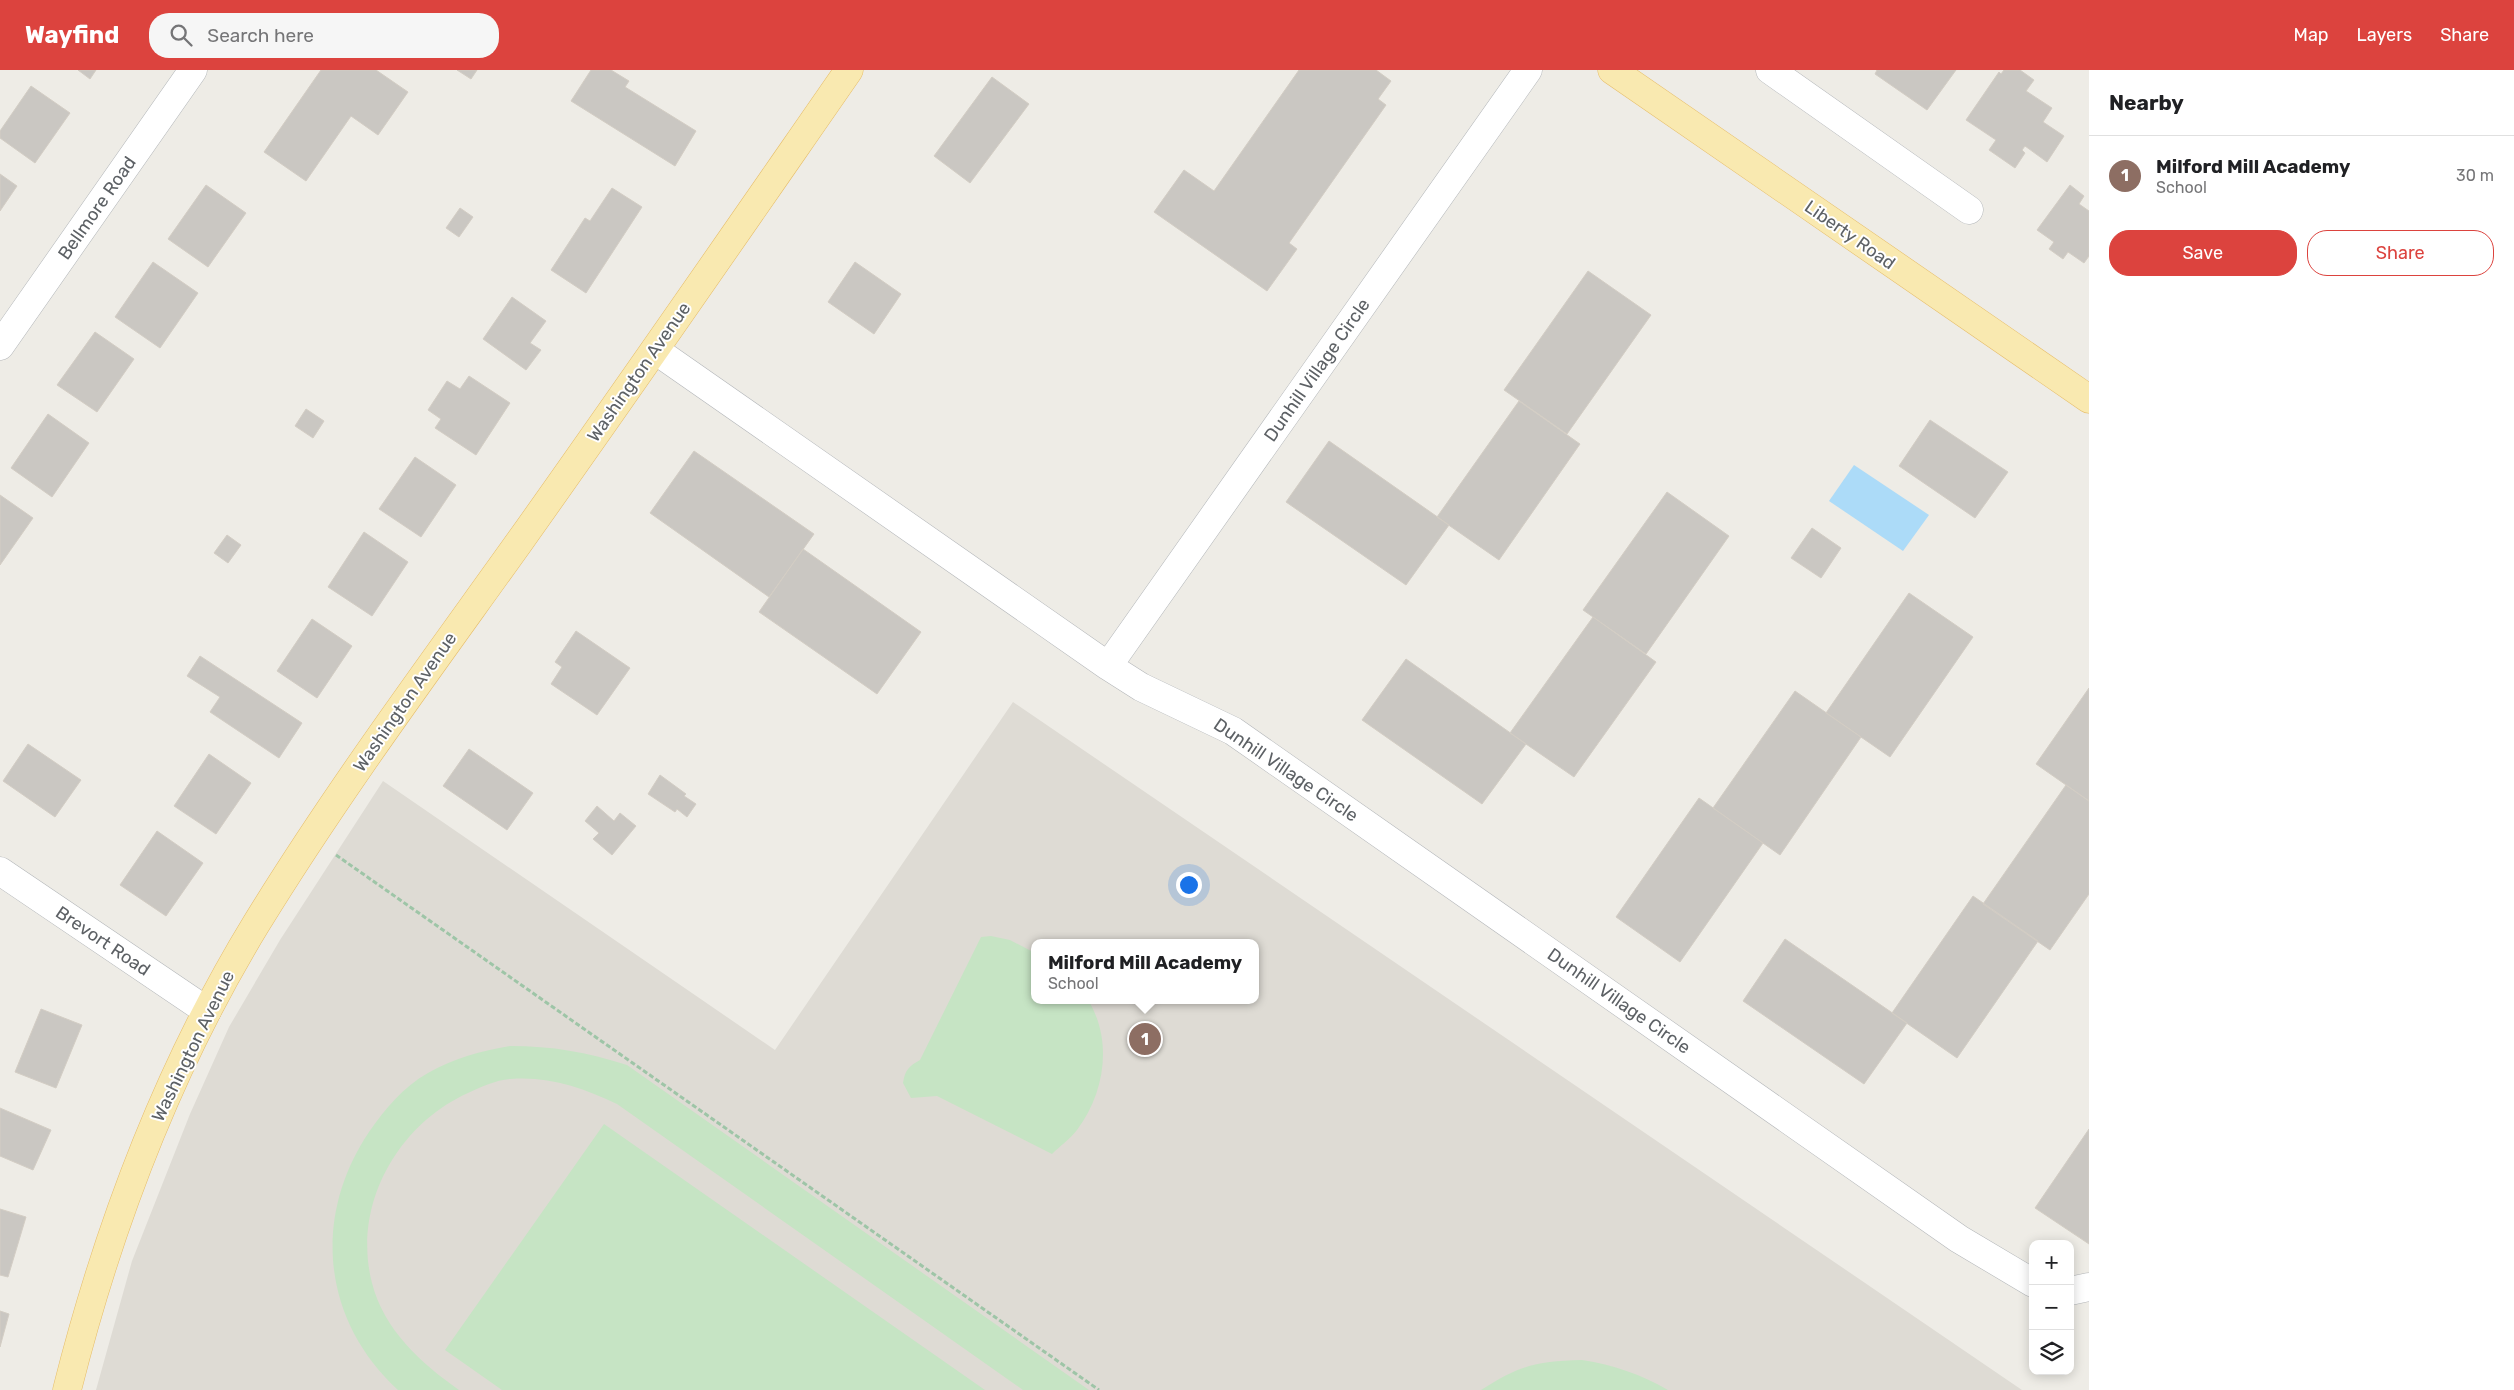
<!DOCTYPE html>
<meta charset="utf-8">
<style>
:root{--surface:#fff;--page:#f6f6f6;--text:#202124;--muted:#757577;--line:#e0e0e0;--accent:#dc433e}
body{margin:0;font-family:Rubik,sans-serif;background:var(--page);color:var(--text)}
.controls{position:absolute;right:15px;bottom:15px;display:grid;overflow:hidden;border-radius:10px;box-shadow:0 2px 12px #0003}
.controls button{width:45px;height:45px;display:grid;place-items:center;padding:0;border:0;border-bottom:1px solid var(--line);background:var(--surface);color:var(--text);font:25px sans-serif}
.you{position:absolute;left:1188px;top:814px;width:18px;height:18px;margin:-12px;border:4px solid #fff;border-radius:50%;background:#1a73e8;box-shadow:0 0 0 8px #1a73e833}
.badge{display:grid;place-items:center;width:32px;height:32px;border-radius:50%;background:var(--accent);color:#fff;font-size:16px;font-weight:700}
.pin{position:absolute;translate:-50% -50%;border:2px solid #fff;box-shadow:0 1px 5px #0006}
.popup{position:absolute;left:1031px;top:869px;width:228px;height:65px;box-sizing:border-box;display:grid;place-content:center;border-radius:10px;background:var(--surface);filter:drop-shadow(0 1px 4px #0005);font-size:16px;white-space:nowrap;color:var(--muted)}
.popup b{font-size:19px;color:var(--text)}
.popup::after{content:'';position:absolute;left:50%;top:100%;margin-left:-10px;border:10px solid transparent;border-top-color:var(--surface)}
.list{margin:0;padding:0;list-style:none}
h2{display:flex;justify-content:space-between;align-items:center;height:65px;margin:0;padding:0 20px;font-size:21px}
h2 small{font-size:16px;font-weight:400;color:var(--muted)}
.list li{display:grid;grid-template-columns:32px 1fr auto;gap:15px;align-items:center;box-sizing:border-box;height:80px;padding:0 20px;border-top:1px solid var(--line)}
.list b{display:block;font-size:19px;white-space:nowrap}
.list p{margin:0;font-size:16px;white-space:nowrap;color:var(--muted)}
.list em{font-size:16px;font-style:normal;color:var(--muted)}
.actions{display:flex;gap:10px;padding:15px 20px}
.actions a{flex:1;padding:11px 0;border:1px solid var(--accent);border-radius:20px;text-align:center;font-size:18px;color:var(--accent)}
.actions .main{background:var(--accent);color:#fff}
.icon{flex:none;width:28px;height:28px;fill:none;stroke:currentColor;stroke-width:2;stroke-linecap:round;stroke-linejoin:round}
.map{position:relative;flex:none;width:2089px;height:1320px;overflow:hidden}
header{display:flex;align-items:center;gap:30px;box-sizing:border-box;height:70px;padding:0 25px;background:var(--accent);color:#fff}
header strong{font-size:24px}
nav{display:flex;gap:28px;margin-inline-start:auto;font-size:18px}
.search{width:350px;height:45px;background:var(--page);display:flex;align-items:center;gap:12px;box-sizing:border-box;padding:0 18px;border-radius:20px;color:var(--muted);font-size:19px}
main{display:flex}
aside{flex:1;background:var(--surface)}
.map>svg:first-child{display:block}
</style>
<header>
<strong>Wayfind</strong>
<div class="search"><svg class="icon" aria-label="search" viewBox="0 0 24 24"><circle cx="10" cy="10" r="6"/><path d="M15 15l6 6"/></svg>Search here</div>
<nav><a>Map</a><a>Layers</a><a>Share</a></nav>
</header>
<main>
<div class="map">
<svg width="2089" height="1320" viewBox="0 0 2089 1320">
<rect width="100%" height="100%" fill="#eeece6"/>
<path fill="#dedbd4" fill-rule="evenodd" d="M1013,632L2022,1320H96L132,1191L190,1044L229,957L280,870L383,711L775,980ZM1035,873H1255V930H1035Z"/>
<path fill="#c6e4c4" d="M991,866L1010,870L1035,883V930H1088C1113,970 1105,1023 1077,1060C1070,1069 1060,1076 1052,1084L937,1026L911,1028L903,1013C905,1000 909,996 920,990L981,867Z
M510,976C553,976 586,982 627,995L1089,1320H1023L617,1034C583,1018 549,1006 511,1009C496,1010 481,1017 468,1023C397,1055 352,1136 372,1213C384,1260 421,1293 459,1320H398C322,1250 312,1147 369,1062C385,1039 403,1017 428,1003C454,988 481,981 510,976Z
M604,1054L985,1320H502L445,1280Z
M1582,1290C1614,1295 1640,1304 1668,1320H1481C1520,1295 1537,1291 1582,1290Z"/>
<path fill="#acdbf8" d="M1854,395L1929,445L1903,481L1829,431Z"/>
<path fill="#cac7c2" stroke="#d3cdc4" d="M78,0H96L90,9Z
M321,0H376L408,22L378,65L351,46L306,111L264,82Z
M457,0H477L471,9Z
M591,0H611L629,11L625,17L696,61L675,96L571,31Z
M1299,0H1376L1391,11L1378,29L1386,35L1289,173L1297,179L1267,221L1154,142L1184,100L1214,121Z
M1877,0H1956L1927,40L1875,4Z
M2004,0H2020L2034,10L2026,21L2052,38L2043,52L2064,66L2047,92L2025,76L2022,80L2025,83L2015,98L1989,80L1996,70L1966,50L1999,2L2001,4Z
M992,7L1029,34L970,113L934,86Z
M31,16L70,43L35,93L0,68V61Z
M0,104L17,116L0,141Z
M206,115L246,143L208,197L168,169Z
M2070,115L2084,126L2079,134L2089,141V186L2084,193L2068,182L2063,189L2049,179L2054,172L2037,160Z
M612,118L642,137L586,223L551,200L585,148L590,151Z
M460,138L473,147L459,167L446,158Z
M153,192L198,223L160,278L115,247Z
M855,192L901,224L874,264L828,232Z
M1588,201L1651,245L1567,364L1504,320Z
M512,227L546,251L530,273L541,280L526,300L483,269Z
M95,262L134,289L97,342L57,315Z
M469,306L510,333L476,385L435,358L441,349L428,340L447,311L460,319Z
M1519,331L1580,374L1499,490L1437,447Z
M306,339L324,351L313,368L295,356Z
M48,344L89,373L52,427L11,398Z
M1930,350L2008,402L1975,448L1899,396Z
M1329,371L1449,455L1406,515L1286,432Z
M694,381L814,464L769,527L650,443Z
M415,387L456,415L421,467L379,439Z
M1667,422L1729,466L1646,584L1583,540Z
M0,425L33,448L0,495Z
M1812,458L1841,478L1821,508L1791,488Z
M364,462L408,492L372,546L328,517Z
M227,465L241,475L228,493L214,483Z
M803,479L921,562L877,624L759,542Z
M1909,523L1973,567L1890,687L1826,643Z
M1593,547L1656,592L1574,707L1510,663Z
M312,549L352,576L317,628L277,601Z
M576,561L630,598L597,645L551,614L562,597L555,592Z
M200,586L302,653L279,688L210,642L220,627L187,606Z
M1406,589L1526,674L1482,734L1362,650Z
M2089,618V731L2036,694Z
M1795,621L1861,667L1780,785L1713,738Z
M28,674L81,710L55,747L3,711Z
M469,679L533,723L507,760L443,716Z
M209,684L251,713L216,764L174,736Z
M660,705L686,724L684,726L696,734L687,747L677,739L675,742L648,724Z
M2066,715L2089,731V824L2050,880L1983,834Z
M1699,728L1763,773L1680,892L1616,847Z
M597,736L614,751L620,743L636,756L612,785L593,769L599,763L585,751Z
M157,761L203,793L166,846L120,815Z
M1973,826L2038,871L1957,988L1892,943Z
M1785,869L1907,953L1864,1014L1743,931Z
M41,939L82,955L56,1018L15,1002Z
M0,1038L51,1060L33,1100L0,1086Z
M2089,1059V1174L2035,1138Z
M0,1139L26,1147L8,1207L0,1205Z
M0,1241L9,1244L0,1277Z"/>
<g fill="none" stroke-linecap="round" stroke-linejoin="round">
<g stroke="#b3b6b9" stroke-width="29">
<path id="minor" d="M1770,0L1969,140
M0,276L193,0
M655,280L1108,596L1141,617L1233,661L1959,1169L2033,1213
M1108,596L1528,0
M0,801L207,941
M2070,1221L2089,1217"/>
</g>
<g stroke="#e6bc67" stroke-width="29">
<path id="major" d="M1612,0L2089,329
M67,1320C108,1157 168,998 256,854C337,722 430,597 520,471C631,315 740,157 849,0"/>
</g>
<path stroke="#9ec5a7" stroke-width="3" stroke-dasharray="5 2.5" stroke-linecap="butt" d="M336,785L1099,1320"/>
<use href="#minor" stroke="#fff" stroke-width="28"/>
<use href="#major" stroke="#f9e9b0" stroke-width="28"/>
</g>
<g text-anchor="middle" stroke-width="4" stroke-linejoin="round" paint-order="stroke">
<g font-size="18" fill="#5d6165" stroke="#fff">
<text transform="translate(97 138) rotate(-55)" y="6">Bellmore Road</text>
<text transform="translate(1850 165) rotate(35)" y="6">Liberty Road</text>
<text transform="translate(1317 300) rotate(-55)" y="6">Dunhill Village Circle</text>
<text transform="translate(639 302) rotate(-55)" y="6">Washington Avenue</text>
<text transform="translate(405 632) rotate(-55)" y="6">Washington Avenue</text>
<text transform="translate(1286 700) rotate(34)" y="6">Dunhill Village Circle</text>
<text transform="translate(103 871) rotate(34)" y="6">Brevort Road</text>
<text transform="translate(1619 931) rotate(35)" y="6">Dunhill Village Circle</text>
<text transform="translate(193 976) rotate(-64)" y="6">Washington Avenue</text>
</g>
</g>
</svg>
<div class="controls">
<button>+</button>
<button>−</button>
<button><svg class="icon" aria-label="layers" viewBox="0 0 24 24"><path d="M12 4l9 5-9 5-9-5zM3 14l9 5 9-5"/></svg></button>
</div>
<div class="you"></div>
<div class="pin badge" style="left:1145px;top:969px;background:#8d6e63">1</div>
<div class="popup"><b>Milford Mill Academy</b>School</div>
</div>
<aside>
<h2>Nearby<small></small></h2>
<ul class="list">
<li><span class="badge" style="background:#8d6e63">1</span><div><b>Milford Mill Academy</b><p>School</p></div><em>30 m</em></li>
</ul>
<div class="actions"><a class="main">Save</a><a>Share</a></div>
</aside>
</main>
